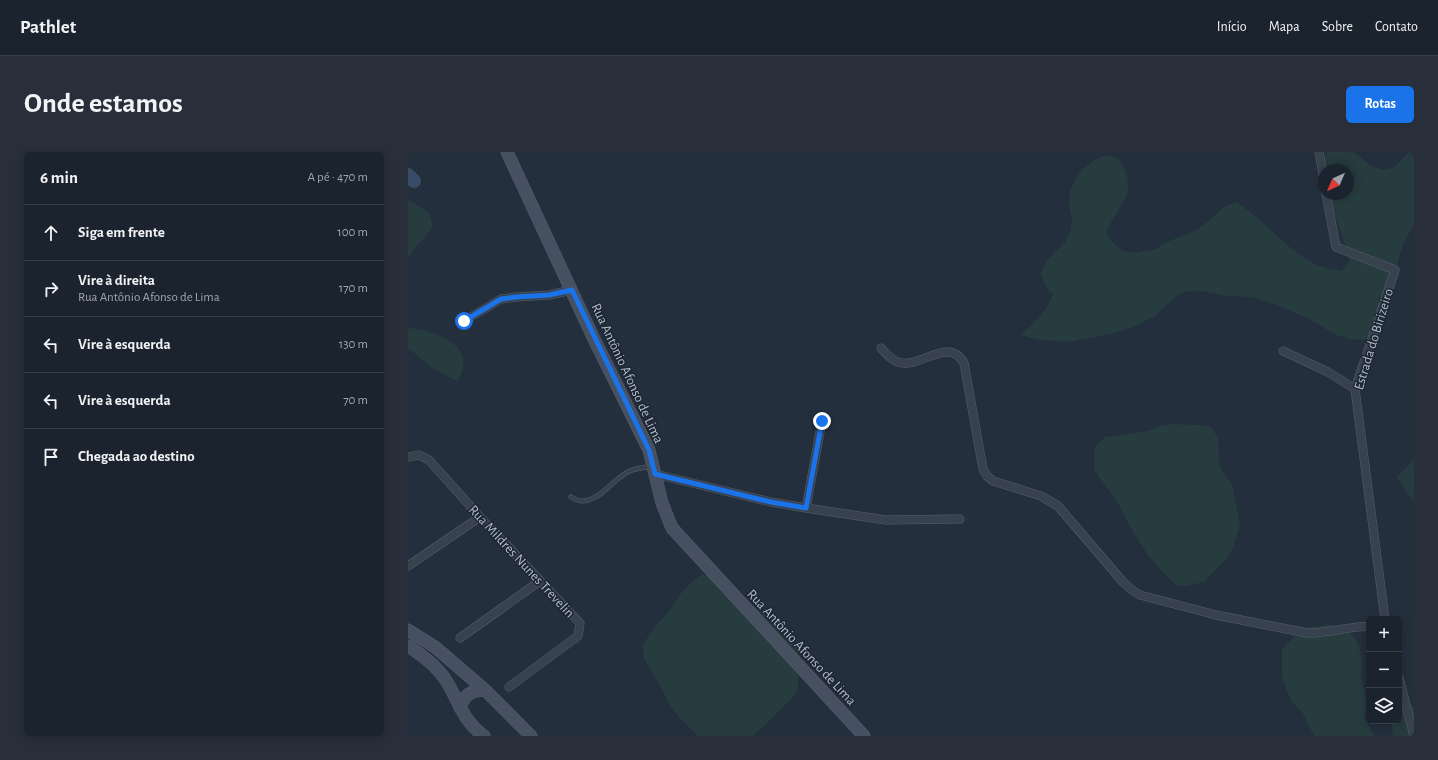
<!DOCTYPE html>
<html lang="pt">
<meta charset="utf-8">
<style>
:root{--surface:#1b232e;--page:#282f3a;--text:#f1f3f6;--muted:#a0a4aa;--line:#39404a;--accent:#1a73e8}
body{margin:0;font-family:"Alegreya Sans",sans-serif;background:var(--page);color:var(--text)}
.controls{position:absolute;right:12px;bottom:12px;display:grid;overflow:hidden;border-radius:6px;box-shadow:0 2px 10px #0003}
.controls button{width:36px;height:36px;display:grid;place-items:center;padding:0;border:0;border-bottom:1px solid var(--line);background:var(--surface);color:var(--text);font:20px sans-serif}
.compass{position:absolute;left:910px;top:12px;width:36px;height:36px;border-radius:50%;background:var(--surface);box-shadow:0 2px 10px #0003;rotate:224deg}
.stop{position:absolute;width:12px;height:12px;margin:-9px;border:3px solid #1a73e8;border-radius:50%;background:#fff}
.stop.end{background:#1a73e8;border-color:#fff;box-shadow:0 1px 4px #0008}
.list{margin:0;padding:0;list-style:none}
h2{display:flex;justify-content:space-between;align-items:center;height:52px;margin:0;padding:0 16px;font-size:17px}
h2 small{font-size:13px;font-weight:400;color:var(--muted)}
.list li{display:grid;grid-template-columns:26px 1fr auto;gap:12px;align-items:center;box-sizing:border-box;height:56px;padding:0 16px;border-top:1px solid var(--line)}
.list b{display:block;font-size:15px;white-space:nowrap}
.list p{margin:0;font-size:13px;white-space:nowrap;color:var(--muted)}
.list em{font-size:13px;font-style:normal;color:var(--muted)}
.icon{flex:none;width:22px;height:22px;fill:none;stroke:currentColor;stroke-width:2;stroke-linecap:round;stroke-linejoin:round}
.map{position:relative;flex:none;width:1006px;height:584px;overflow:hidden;border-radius:6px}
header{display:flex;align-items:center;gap:24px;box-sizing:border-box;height:56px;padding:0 20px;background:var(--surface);border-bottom:1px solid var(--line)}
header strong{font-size:19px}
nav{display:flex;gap:22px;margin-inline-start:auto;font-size:14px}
.intro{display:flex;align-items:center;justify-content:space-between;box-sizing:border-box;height:96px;padding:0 24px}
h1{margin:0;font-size:28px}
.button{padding:10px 18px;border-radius:6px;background:var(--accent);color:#fff;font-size:14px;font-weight:700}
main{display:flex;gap:24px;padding:0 24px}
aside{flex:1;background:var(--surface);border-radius:6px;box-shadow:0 2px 10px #0003}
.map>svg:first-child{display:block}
</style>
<header>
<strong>Pathlet</strong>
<nav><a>Início</a><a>Mapa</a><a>Sobre</a><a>Contato</a></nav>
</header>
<div class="intro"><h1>Onde estamos</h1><a class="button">Rotas</a></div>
<main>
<aside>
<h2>6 min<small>A pé · 470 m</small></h2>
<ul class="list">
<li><svg class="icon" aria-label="ahead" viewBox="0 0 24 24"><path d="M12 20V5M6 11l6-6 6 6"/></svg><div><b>Siga em frente</b></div><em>100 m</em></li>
<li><svg class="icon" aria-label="right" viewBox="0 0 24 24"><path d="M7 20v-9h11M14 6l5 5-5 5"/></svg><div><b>Vire à direita</b><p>Rua Antônio Afonso de Lima</p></div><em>170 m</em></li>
<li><svg class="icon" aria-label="left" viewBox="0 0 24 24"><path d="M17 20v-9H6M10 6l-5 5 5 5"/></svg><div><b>Vire à esquerda</b></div><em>130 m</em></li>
<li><svg class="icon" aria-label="left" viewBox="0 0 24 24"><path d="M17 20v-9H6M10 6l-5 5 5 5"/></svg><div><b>Vire à esquerda</b></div><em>70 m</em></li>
<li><svg class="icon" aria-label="arrive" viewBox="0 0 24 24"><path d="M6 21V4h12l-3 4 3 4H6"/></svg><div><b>Chegada ao destino</b></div></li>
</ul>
</aside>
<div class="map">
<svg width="1006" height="584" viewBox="0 0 1006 584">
<rect width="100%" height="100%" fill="#242f3e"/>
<path fill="#263c3f" d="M920,0H946L962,13L974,18L987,15L1001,0H1006V72L995,92L985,128L965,179L956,188L942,187L928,183L903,168L869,153L844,145L818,144L789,138L776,140L765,147L747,164L723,176L706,181L662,190L633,188L613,183C626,171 638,160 645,143L637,133L633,122L638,109L657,90L663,78L664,66L661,53L662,40L667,27L675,17L686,8L698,3L710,6C733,41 712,50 698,80L705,91L715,99L728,101L748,97L759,90L786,79L797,72L816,55L828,50C864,72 888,115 933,119L942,110C937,87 926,65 920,42H940V18H916L914,7Z
M0,47L21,61L25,75C17,86 6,95 0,107Z
M0,176C16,176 51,187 55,205C57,214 53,222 50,229C39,225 29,219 20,212C13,207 7,201 0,196Z
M764,272L790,273L803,275L810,286L811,310L815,321L824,332L832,373L825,396L818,407L796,430L778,434H769L749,414L740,403L724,378L710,351L687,319L686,307L687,294L697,285L740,279L751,274Z
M1006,307V348L998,340L989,325Z
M294,422L308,426L328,442L348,455L390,497L393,510L390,524V537L383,547L353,577L344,584H290L270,564L260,551L255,539L236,507L235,492L250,471L260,461L273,441L283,431Z
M922,472L934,477L944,483L951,493L954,510L953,525L959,552L956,565L967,584H906L894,560L884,550L878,537L874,524V497L894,477Z
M991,548H996L1006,555V584H985L983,569H991Z"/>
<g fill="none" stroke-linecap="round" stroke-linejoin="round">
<path stroke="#394c67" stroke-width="14" d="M0,23L6,29"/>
<g stroke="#565f6c" stroke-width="5">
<path id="service" d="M163,345C166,347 171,349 175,349C194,348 205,326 222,319C228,316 237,316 244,314"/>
</g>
<g stroke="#565f6c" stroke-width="9">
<path id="minor" d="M911,0L916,28
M918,42L928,95L987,118L947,237L977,467
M56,169L93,147L108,145L141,143L164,138
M473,196C478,201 482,207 490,210C512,218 540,183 556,211L575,317L579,324L585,329L633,344L650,354L715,430L724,438L732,443L808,463L899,481C920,481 940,475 961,474
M875,199L920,220L947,237
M0,305L11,303L21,308L72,365L172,471L170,484L101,535
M247,322L363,350L398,356L478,368L552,367
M398,356L414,269
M0,414L72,365
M52,486L132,429
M991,526L1006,584"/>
</g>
<g stroke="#565f6c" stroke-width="13">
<path id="secondary" d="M99,0L185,185L241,298L254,351L264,376L456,584
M0,478L27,495L77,538L123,584
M0,494C14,503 30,515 39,530C51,550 55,569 76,584
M52,556C56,543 63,538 77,538"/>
</g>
<use href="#service" stroke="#38414e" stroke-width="4"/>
<use href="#minor" stroke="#38414e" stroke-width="8"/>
<use href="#secondary" stroke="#465061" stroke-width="12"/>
</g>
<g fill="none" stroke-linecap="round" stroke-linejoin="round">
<path stroke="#1a73e8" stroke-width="5" d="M56,169L93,147L108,145L141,143L164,138L241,298L247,322L363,350L398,356L414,269"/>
</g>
<g text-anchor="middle" stroke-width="3" stroke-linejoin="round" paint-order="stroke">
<g font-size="14" fill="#b4bcc9" stroke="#1d2633">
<text transform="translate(965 187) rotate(-73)" y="5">Estrada do Birizeiro</text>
<text transform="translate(220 221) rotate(65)" y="5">Rua Antônio Afonso de Lima</text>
<text transform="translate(114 409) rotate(47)" y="5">Rua Mildres Nunes Trevelin</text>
<text transform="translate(394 495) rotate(47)" y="5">Rua Antônio Afonso de Lima</text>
</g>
</g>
</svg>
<div class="controls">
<button>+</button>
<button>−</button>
<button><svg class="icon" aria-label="layers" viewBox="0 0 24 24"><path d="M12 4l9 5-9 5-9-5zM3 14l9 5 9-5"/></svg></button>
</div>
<svg class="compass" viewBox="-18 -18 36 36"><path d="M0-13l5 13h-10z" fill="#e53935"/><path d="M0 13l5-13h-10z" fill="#a0a4aa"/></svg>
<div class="stop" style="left:56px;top:169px"></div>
<div class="stop end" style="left:414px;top:269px"></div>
</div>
</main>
